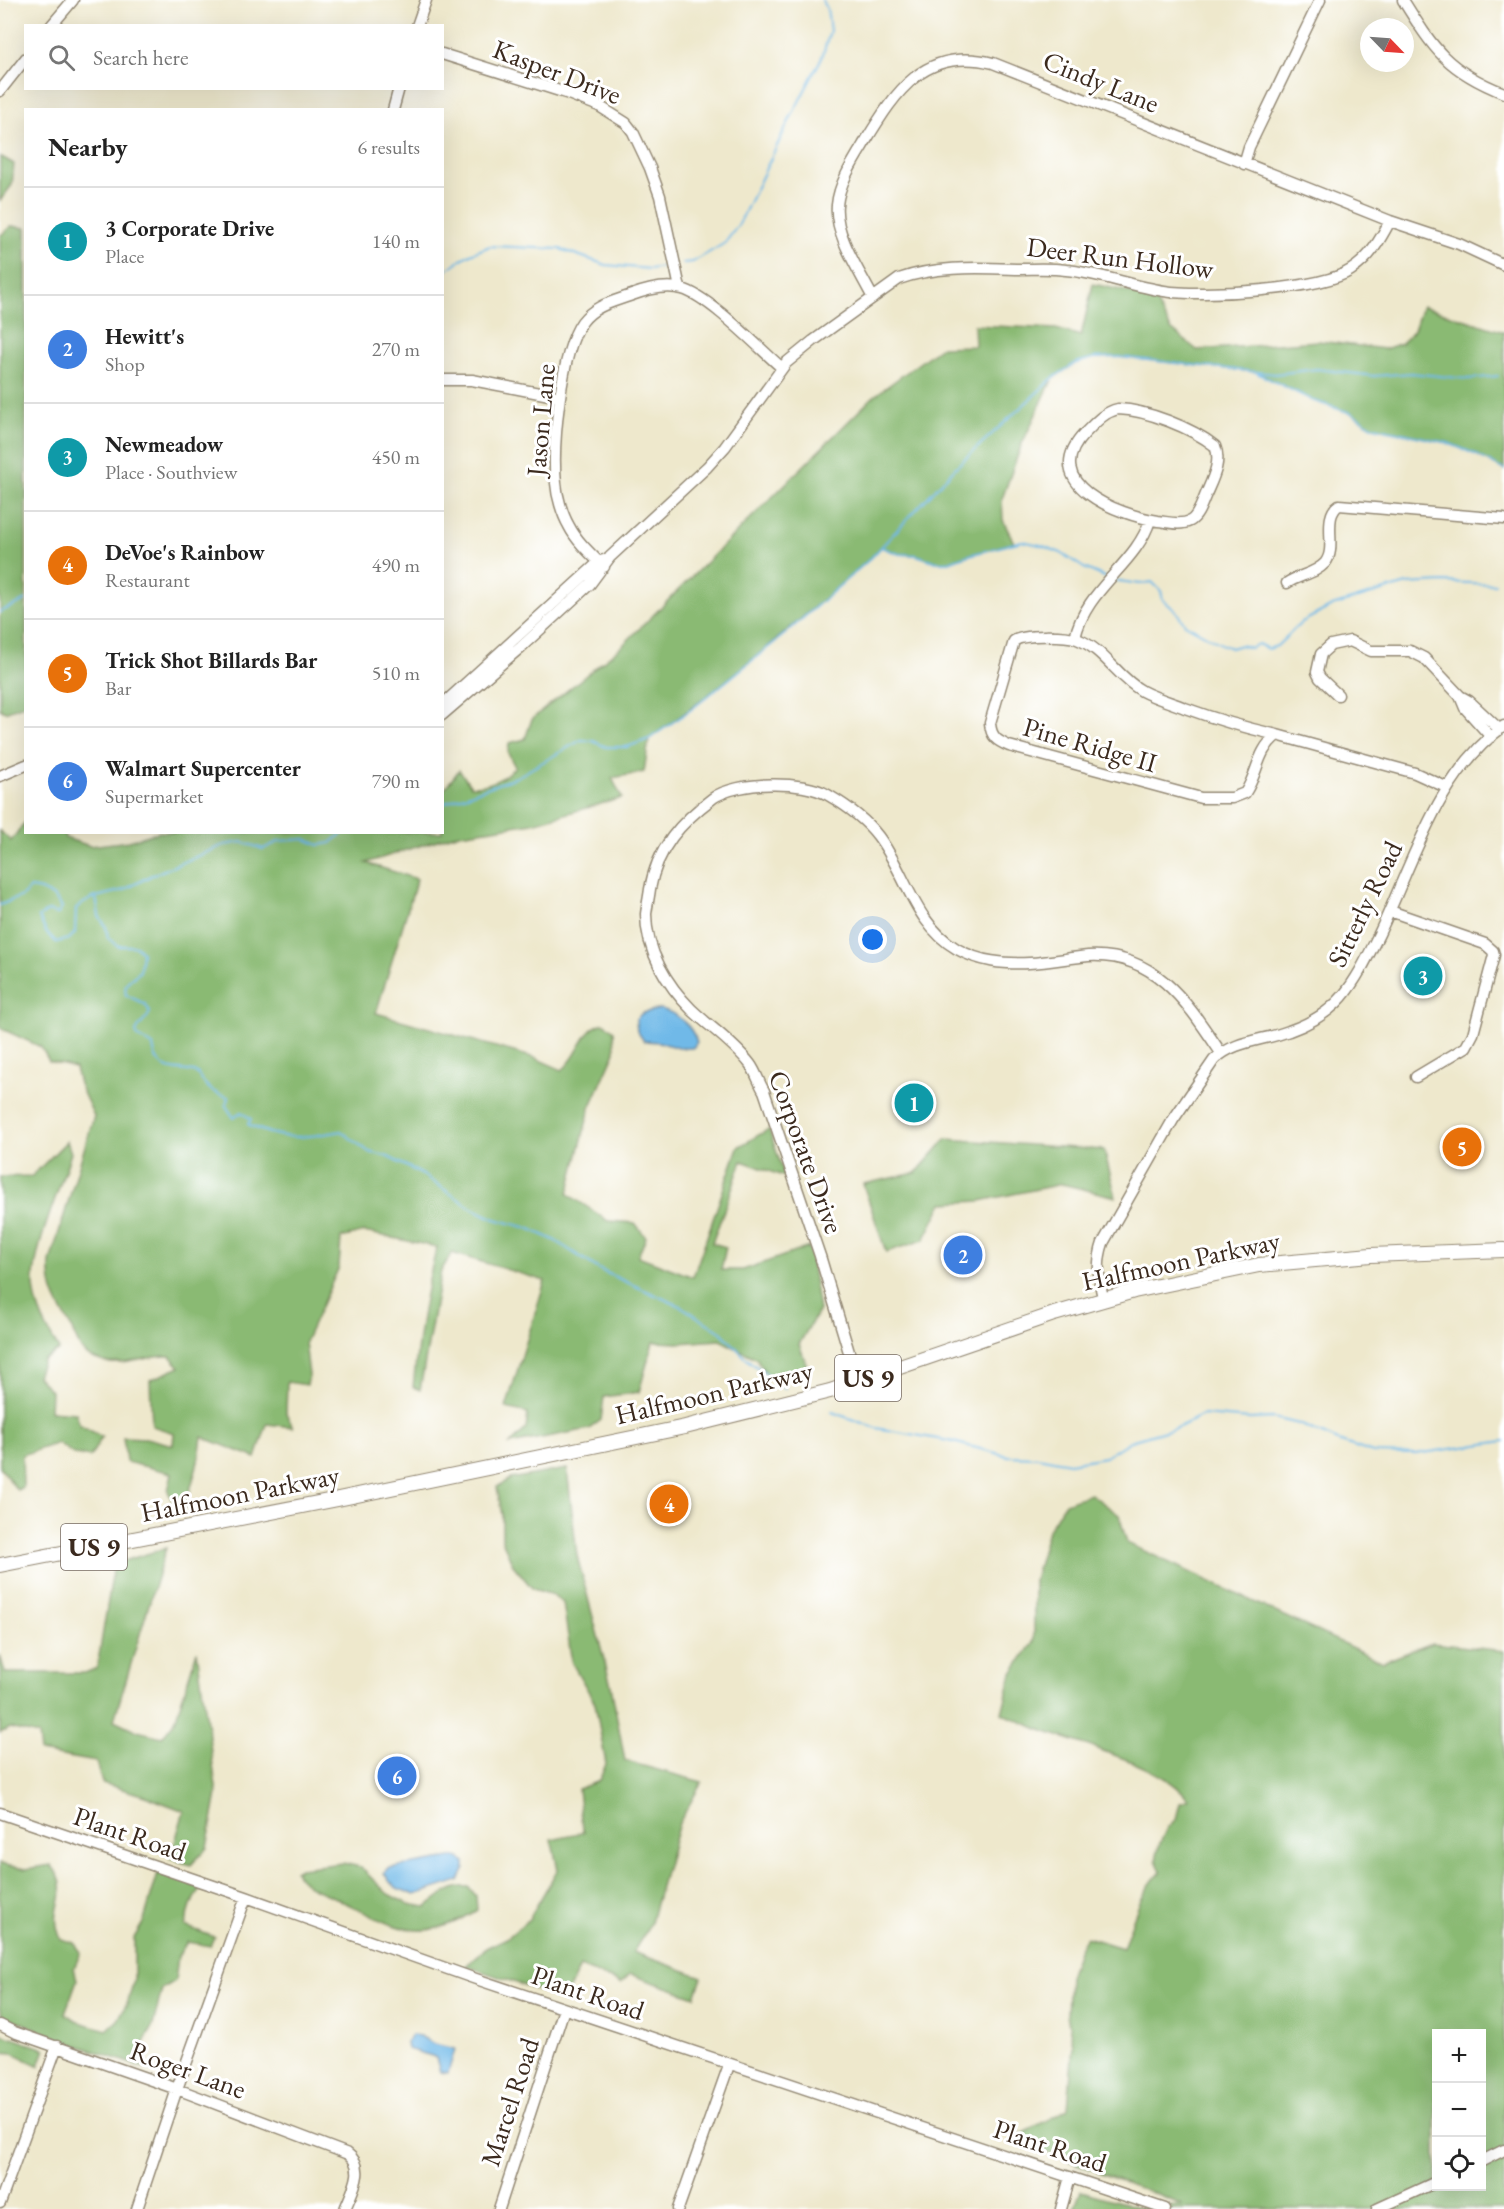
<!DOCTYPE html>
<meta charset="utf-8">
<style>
:root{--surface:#fff;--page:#f6f6f6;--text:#222;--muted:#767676;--line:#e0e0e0;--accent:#c8321e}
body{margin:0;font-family:"EB Garamond",serif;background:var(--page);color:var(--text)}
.controls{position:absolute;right:18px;bottom:18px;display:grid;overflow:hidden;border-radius:0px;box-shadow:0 6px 24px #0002}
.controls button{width:54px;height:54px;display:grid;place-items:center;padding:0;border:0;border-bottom:2px solid var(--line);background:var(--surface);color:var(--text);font:30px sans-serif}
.compass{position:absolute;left:1360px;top:18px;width:54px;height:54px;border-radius:50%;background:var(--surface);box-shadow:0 6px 24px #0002;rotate:115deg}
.you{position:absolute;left:873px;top:940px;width:21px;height:21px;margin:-15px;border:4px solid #fff;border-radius:50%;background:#1a73e8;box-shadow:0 0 0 9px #1a73e833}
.badge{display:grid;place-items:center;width:39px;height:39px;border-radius:50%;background:var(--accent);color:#fff;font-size:20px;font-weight:700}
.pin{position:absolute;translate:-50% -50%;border:3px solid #fff;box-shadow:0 2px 6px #0006}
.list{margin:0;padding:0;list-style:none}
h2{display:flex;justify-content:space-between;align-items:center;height:78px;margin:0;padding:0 24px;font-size:26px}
h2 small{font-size:20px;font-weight:400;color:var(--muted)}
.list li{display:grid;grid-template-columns:39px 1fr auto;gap:18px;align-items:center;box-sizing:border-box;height:108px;padding:0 24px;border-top:2px solid var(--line)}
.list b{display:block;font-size:22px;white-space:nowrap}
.list p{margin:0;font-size:20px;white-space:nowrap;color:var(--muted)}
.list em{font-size:20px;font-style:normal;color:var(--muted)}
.icon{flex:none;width:33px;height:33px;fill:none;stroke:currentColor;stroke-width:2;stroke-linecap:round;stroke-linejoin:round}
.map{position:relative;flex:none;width:1504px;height:2209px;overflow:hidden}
.search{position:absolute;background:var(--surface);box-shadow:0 6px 24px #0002;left:24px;top:24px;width:420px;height:66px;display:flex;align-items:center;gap:15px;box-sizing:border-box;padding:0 21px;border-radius:0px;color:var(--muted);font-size:22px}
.panel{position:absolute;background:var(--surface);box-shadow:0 6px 24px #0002;left:24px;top:108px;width:420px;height:726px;border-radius:0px}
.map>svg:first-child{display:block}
</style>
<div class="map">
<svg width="1504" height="2209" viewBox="0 0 1504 2209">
<rect width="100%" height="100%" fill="#fff"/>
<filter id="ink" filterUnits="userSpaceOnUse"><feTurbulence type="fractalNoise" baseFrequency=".0167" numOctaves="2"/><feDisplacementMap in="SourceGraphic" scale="12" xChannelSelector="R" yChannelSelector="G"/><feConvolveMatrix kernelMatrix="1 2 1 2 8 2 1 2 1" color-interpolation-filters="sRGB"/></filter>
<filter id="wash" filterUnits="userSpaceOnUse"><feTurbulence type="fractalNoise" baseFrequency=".008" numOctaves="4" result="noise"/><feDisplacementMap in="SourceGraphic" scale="24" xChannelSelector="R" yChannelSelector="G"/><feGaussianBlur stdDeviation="1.35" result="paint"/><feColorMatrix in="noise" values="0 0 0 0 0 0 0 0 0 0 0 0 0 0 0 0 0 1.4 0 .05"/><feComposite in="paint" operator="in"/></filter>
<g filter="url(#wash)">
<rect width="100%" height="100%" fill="#eee8cc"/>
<path fill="#8aba73" stroke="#627248" stroke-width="1.5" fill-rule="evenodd" d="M0,156L14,164L12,185L0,201Z
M11,226L26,228V704L5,712L0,709V236Z
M1093,284L1153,297L1171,329L1197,350L1318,341L1385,349L1402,343L1414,330L1422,306L1504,332V470L1477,455L1448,443L1374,427L1351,413L1314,401L1256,372L1119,357L1094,358L1076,363L1053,378L1021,446L1002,499L1003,520L1014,543L962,557L949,562H937L916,555L899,554L881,547L871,558C799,621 727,684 649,739L644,772L612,778L622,798L533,823L453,835L366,863L417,879L376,1013L535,1058L562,1070C580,1057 581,1029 604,1023L614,1031L615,1052L590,1108L568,1194L608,1221L635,1223L646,1237L638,1256L693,1277L738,1147L769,1129L785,1177L742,1161L712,1243L726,1247L721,1270H743L809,1247L819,1310L799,1344L807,1366L769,1378L756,1358L720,1340L679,1343L653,1342L639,1392L604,1397L601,1420L589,1429L510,1444L526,1429L528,1413L506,1408L545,1281L452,1253L441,1271L420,1390L413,1387C418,1340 424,1293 437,1247L364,1232L341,1238L339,1267L305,1342L309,1375L307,1385L287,1382L286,1413L293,1427L267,1424L256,1458L202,1437L199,1458L185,1509L174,1505L168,1491L172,1473L126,1462L123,1437L146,1438L173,1445L174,1433L152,1426L150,1380L180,1367L170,1356C149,1355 130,1365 110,1363C100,1362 87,1357 81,1349C77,1342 74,1334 71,1327C58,1304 48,1289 50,1262L94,1116L79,1084L75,1068L49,1061L41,1047L0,1028V831L11,841L25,822L26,832L64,833L65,838L90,846L129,841L159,832H442L443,791L459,770L471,786C489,786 502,780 515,767L508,753L509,743L525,739L532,719L622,646L873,397L941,347L975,346L974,325L1056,329L1081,336Z
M946,1139L1104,1150L1116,1197L1062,1184L980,1201L943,1203L924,1240L886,1252L863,1184L916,1173Z
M67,1141L71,1153C61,1186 31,1254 34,1286C36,1310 47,1329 59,1350L43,1360L37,1376L51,1391L50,1411L76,1413L79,1424L102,1437L90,1457L73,1454L58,1443L22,1455L23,1487L17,1490L0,1467V1177L32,1176Z
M567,1469L577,1556L611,1686L625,1761L702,1782L679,1823L650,1925L633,1952L702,1977L695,1997L630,1974L621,1983L580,1967L564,1999L466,1966L486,1948L507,1938L529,1919L558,1869L551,1839L584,1832L582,1829L578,1789L599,1781L606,1764L595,1703L572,1663L563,1603L553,1595L533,1589L513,1565L502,1540V1515L497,1487L510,1479Z
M1091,1494L1119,1515L1127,1543L1383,1662L1432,1643L1504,1651V2209H1074L1081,2191L1138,2207L1183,2205L1012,2139L1068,2109L1073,2045L1067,2015L1069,1977L1078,1951L1086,1937L1123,1948C1133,1921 1140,1892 1161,1871L1156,1860L1160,1843L1167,1828L1176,1819L1180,1803L1188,1799C1167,1766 1078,1744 1041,1730C1028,1725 1015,1719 1002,1713L1012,1673L1034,1641V1580L1048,1530L1065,1503ZM1436,2034H1482V2186H1436Z
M166,1548L114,1720L137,1731L162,1737L175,1721L197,1651L217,1794L207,1848L191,1865L170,1859L184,1811L145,1796L102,1783L96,1762L40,1752L38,1735L10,1728L0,1733V1655L5,1673H85L97,1668L114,1564Z
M343,1863L360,1867L388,1894L408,1904L426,1907C439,1897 452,1885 469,1887L476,1896L477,1910C420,1947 394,1927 340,1900C324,1892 303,1888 295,1871L300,1868Z
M0,1864L26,1869L51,1865C54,1869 58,1873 59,1877C68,1898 48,1911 61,1939L74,1943L81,1952L74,1968L77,1980L65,2013L79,2022L107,2030L118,2020L128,2001L134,1980V1938L143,1923L158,1873L201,1888L191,1906L185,1926L214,1937L210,1946L187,1942L178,1956L175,1981L162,1989L152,2029L136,2056L151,2070L76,2045L2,2015L0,2006Z
M0,2034L45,2049L39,2066L13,2053L0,2052Z"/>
<path fill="#6fb9e8" stroke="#557283" stroke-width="1.5" d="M660,1009C676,1012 692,1026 697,1042L693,1048H678L659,1042L644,1041L637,1031L636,1019L642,1013Z
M457,1857L465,1862V1868L459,1881L415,1895L397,1888L390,1882L384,1873L389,1868Z
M412,2035L420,2036L434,2044L455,2049L448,2073L440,2072L436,2058L432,2056L407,2049L406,2042Z"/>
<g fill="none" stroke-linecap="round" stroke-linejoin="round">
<path stroke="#6fb9e8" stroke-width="2" d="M683,263L693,262L725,243L739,224L790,119L822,57L830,31L827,8L822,0
M442,273L468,255L490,246L560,249L606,265L650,269L669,266
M1257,373L1314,401L1351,413L1374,427L1448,443L1477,455L1504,470
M881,547L899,554L916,555L937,562H949L962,557L1022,541L1040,545L1061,553L1084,568L1107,578
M1112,580L1140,584L1152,582L1161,591L1163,600L1175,610L1185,624L1221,644L1231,648L1241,645L1251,648L1258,644L1268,649L1277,646L1302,622L1332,606L1368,595L1407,584L1443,582L1495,584
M0,612L26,600
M442,804L517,777L581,740L593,741L606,747H627L649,739L692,709L785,634L871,558L956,467L1053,378L1076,363L1094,358L1119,357L1275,374L1317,369L1374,376L1411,373L1468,379L1498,376
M96,897L99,916L106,927L108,938L118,946H136L142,952L140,971C131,981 123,979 126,995L145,1004L150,1012C147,1020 140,1023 136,1032L138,1037L153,1046C157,1075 176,1067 197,1073C205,1086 213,1094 228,1097L226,1106L234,1118L241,1112L251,1119L248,1124C281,1142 306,1138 341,1131L369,1152L386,1156L404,1165L423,1175L473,1209L495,1219L528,1228L554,1240L602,1271L682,1307L721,1332L749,1361L785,1388
M0,905L22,896L31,888C45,890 55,895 62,908L58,914L48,911L39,917L46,932L56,942L69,939L75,933L76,908L92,898L124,890L150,876L224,845L242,842L263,849L280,841L305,839L319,845L331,843L344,832
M832,1412L876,1428L949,1441L1008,1456L1038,1457L1069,1463L1105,1457L1130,1441L1179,1427L1203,1415L1250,1419L1274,1418L1299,1424L1338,1441L1373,1453L1416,1454L1504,1441"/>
</g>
</g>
<g filter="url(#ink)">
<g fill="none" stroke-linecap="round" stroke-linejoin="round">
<g stroke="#948975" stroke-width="13">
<path id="minor" d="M1403,0C1434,50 1448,71 1504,93
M51,26L73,0
M417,26L426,0
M442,54L566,93L599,106L626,123L633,132L650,168L660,196L680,288
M0,91L26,58
M393,110L399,88
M1244,164L1249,147L1320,0
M873,298C860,272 834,234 837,205C839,183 854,160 865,142C896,91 925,46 993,63L1390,221L1459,244L1504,265
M442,380H472L560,397
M1118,409C1147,410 1192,428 1215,446C1222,462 1212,480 1206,494C1202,503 1198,517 1190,521C1180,526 1168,522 1158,521C1119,515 1036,484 1085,433C1095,423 1104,412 1118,409Z
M604,567C592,555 577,542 569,526C562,514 557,496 556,483C552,446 561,351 582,322C594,306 612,302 629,296C645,290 665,284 682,289C709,296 759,348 782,368
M1287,583C1298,575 1315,574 1325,563C1338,548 1321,517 1339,505L1504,519
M1075,638C1085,589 1137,564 1150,520
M1338,695L1320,678L1317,672L1321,654L1331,645L1350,641L1371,651H1410L1424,658L1460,696L1469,701L1499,729
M1460,696L1465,708L1491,737
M442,705L599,562L604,560
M442,715L521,647L590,584L610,557L707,467L725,447L786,363L813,341L899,279C937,265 981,268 1021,269C1036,269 1051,268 1066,270C1099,273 1131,286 1164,291C1201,297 1321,290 1351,270C1370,258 1380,240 1390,221
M1277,735C1246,728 1215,719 1185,708C1170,702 1155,698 1142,691C1117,677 1104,649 1077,639C1066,635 1023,634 1014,641L990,723C991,737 997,741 1009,746L1201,798H1232L1245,793C1259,772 1256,752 1277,735L1415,773L1448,788
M0,776L26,765
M1390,911L1485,944L1493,951L1494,955L1473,1034L1466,1047L1416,1077
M1104,1300C1098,1281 1096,1263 1103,1243L1173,1120L1214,1060C1234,1040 1264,1041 1289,1031C1309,1024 1328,1013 1342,997C1358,978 1368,956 1379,934C1413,863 1437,774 1504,726
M858,1382L820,1256L764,1091C759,1083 756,1072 750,1064C734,1043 711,1028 692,1010C667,985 646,951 646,914C647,906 649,897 650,889C657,848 681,822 713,798C737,781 803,780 828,795C847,806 865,819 878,836C906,873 914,924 957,949C980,962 1003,964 1029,963C1049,962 1068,958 1088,956C1156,952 1188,1004 1221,1053
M0,1813L246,1897L473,1978L1165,2209
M0,2025L14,2032L177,2089L348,2154C367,2168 352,2191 345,2209
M1482,2161L1504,2150
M0,2203L57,2046
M137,2209L177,2089L246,1897
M499,2209L564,2009
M678,2209L729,2065
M1061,2209L1070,2177
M1377,2209L1436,2182"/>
</g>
<g stroke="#948975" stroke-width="16">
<path id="major" d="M0,1565L338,1499L685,1427L830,1391L1054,1314L1134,1291L1259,1265L1371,1255L1504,1250"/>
</g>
<use href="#minor" stroke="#fff" stroke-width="10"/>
<use href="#major" stroke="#fff" stroke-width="14"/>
</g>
</g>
<g text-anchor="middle" stroke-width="6" stroke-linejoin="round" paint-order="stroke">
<g fill="#fff" stroke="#766a62" stroke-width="1.5">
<rect x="835" y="1355" width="66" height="46" rx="4.5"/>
<rect x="61" y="1524" width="66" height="46" rx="4.5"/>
</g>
<g font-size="26" font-weight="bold" fill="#3b2a1e">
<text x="868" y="1387">US 9</text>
<text x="94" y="1556">US 9</text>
</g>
<g font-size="27" fill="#3b2a1e" stroke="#fff">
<text transform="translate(557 72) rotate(21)" y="9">Kasper Drive</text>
<text transform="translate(1101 82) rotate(22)" y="9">Cindy Lane</text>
<text transform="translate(1120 258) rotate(7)" y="9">Deer Run Hollow</text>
<text transform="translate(541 420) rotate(-85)" y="9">Jason Lane</text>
<text transform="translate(1090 745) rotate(16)" y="9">Pine Ridge II</text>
<text transform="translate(1365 904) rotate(-64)" y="9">Sitterly Road</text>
<text transform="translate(806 1152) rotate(70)" y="9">Corporate Drive</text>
<text transform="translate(1181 1261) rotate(-12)" y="9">Halfmoon Parkway</text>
<text transform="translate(714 1393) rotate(-13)" y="9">Halfmoon Parkway</text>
<text transform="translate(240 1494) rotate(-11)" y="9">Halfmoon Parkway</text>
<text transform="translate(130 1834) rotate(19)" y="9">Plant Road</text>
<text transform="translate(588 1993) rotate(19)" y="9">Plant Road</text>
<text transform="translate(188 2070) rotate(20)" y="9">Roger Lane</text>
<text transform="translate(510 2102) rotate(-72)" y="9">Marcel Road</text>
<text transform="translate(1050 2146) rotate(18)" y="9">Plant Road</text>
</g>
</g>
</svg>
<div class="controls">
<button>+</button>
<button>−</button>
<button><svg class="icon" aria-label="locate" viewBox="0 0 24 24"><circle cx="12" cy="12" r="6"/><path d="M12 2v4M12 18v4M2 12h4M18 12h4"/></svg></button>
</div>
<svg class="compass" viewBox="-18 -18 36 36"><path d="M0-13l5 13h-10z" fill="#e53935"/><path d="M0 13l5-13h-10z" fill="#767676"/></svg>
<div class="you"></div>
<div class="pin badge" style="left:914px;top:1103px;background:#0f9aa8">1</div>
<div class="pin badge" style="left:963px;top:1255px;background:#3f7fe0">2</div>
<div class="pin badge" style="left:1423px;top:976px;background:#0f9aa8">3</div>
<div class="pin badge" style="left:669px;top:1504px;background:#e8710a">4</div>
<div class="pin badge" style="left:1462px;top:1147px;background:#e8710a">5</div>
<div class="pin badge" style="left:397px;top:1776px;background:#3f7fe0">6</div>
<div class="search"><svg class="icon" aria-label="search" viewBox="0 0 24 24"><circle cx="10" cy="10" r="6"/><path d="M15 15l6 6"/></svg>Search here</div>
<section class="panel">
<h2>Nearby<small>6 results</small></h2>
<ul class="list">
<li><span class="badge" style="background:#0f9aa8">1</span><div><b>3 Corporate Drive</b><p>Place</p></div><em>140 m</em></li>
<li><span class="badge" style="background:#3f7fe0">2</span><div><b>Hewitt's</b><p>Shop</p></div><em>270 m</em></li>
<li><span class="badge" style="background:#0f9aa8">3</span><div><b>Newmeadow</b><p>Place · Southview</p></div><em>450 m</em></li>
<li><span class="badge" style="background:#e8710a">4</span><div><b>DeVoe's Rainbow</b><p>Restaurant</p></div><em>490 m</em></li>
<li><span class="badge" style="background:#e8710a">5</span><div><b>Trick Shot Billards Bar</b><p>Bar</p></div><em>510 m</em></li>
<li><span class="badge" style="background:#3f7fe0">6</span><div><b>Walmart Supercenter</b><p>Supermarket</p></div><em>790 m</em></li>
</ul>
</section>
</div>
